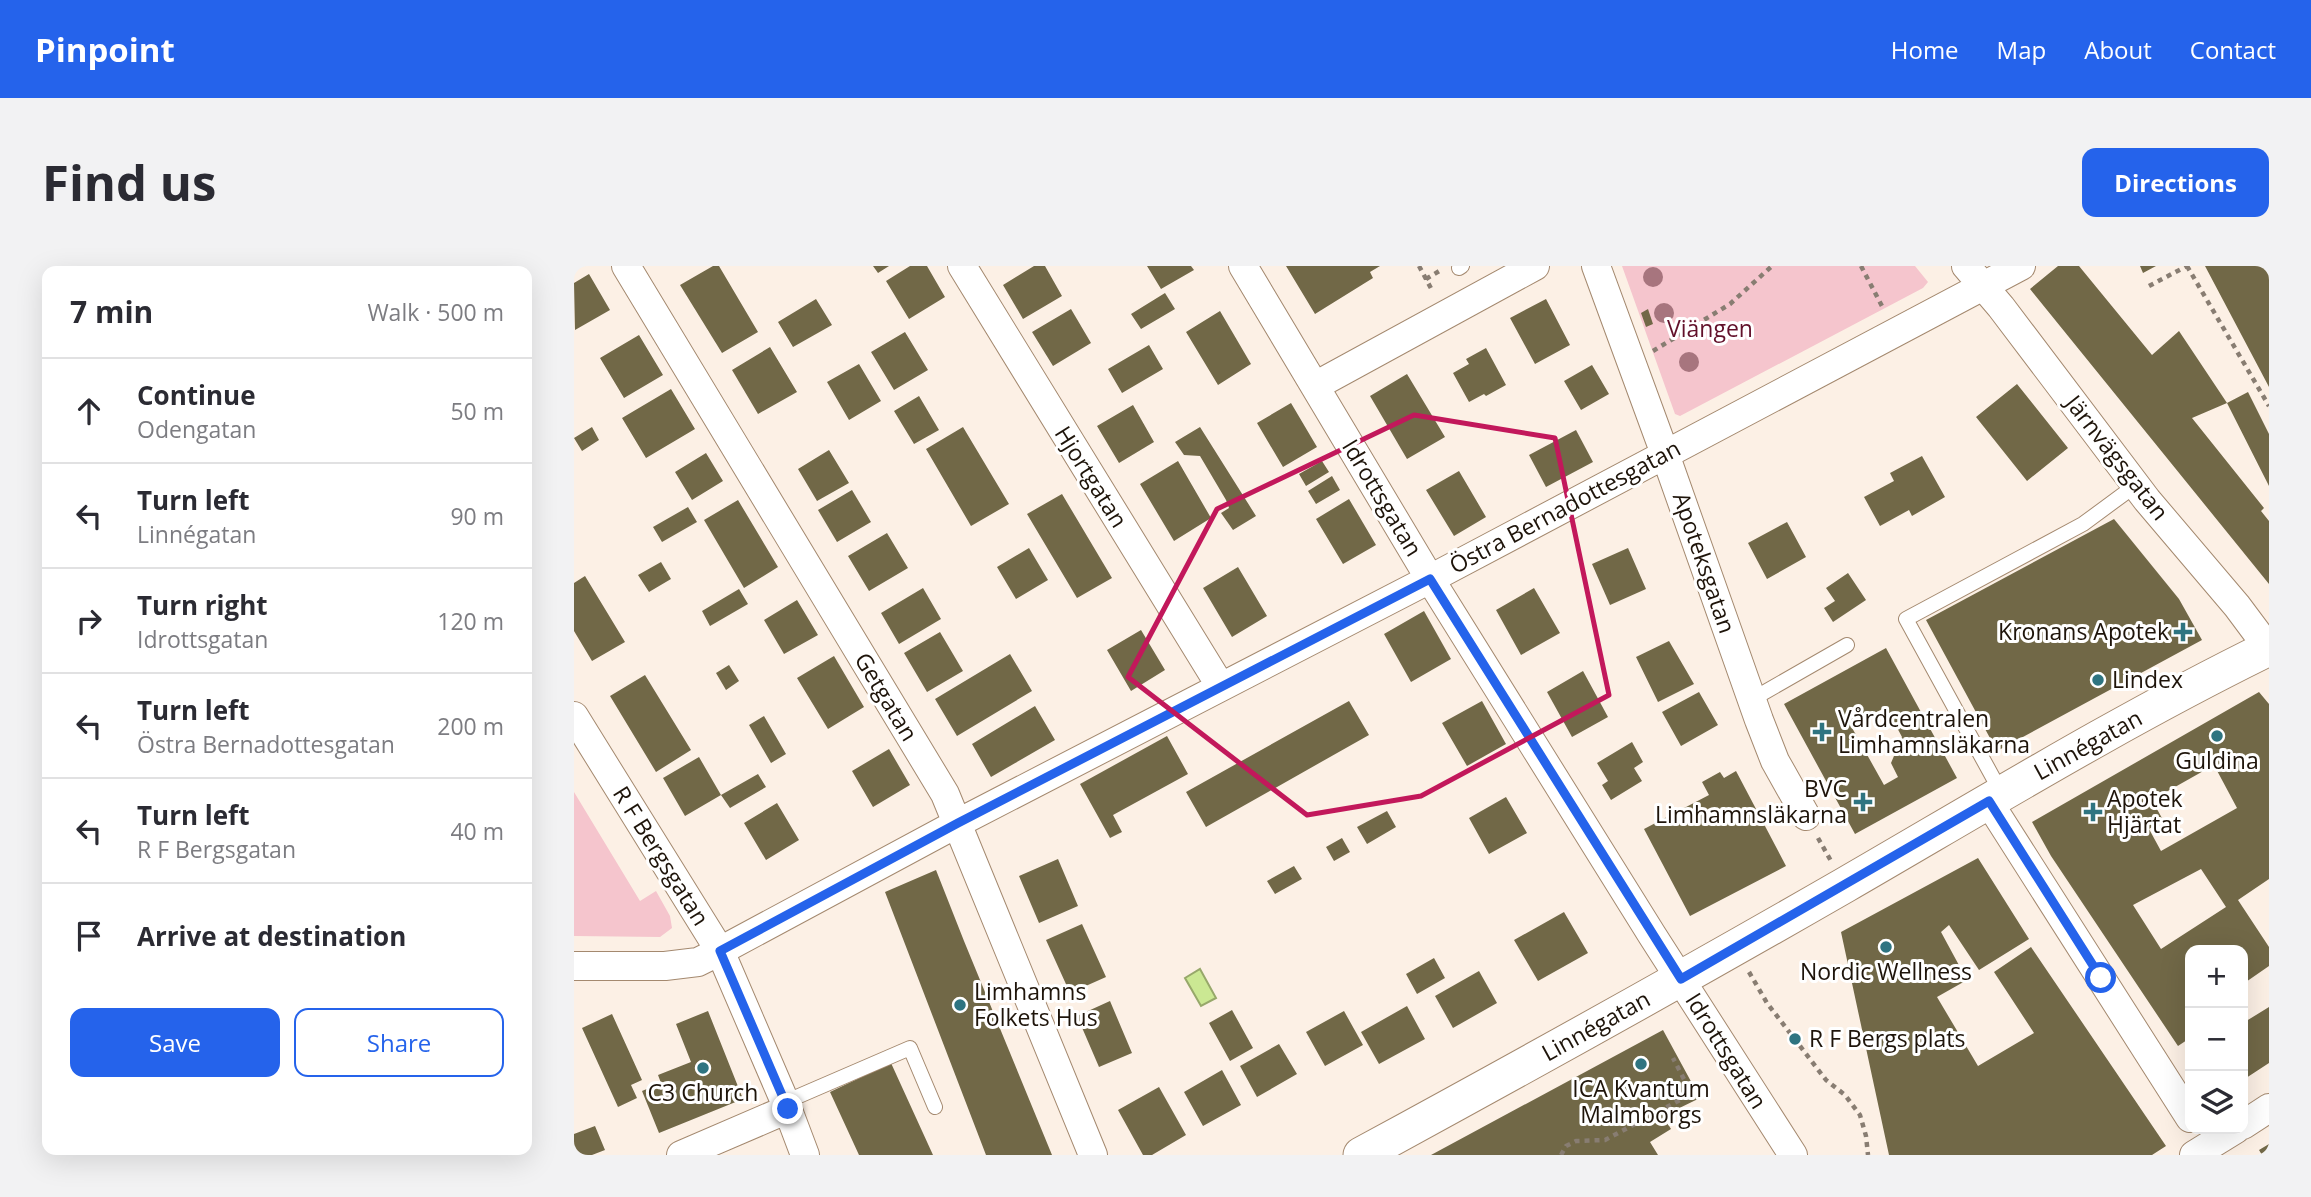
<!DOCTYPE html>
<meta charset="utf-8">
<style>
:root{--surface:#fff;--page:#f2f2f3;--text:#2b2b33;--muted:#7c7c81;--line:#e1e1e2;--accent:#2563eb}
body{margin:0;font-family:"Open Sans",sans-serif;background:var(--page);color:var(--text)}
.controls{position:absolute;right:21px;bottom:21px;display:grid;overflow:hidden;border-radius:14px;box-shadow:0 7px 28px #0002}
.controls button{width:63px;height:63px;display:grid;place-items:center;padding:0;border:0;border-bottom:2px solid var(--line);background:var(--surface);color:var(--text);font:35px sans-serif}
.stop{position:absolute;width:21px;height:21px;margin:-16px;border:5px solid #2563eb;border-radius:50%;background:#fff}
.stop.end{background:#2563eb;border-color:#fff;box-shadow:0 2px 7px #0008}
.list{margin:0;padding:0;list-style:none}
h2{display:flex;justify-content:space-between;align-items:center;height:91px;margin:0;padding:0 28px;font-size:30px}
h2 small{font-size:23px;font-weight:400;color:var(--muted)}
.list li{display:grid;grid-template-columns:46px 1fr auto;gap:21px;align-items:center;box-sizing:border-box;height:105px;padding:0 28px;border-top:2px solid var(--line)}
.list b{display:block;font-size:26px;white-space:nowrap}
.list p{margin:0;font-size:23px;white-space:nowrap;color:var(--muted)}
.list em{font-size:23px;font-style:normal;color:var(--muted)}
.actions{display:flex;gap:14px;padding:21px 28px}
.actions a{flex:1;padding:16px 0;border:2px solid var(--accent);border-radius:14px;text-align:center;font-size:24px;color:var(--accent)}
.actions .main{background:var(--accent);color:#fff}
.icon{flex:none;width:38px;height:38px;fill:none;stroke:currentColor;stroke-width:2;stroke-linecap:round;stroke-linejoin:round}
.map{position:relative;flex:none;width:1695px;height:889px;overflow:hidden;border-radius:14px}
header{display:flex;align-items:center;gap:42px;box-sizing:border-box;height:98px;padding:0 35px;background:var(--accent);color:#fff}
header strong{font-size:33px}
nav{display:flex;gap:38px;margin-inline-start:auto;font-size:24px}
.intro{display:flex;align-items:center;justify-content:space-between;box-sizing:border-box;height:168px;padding:0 42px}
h1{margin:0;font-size:49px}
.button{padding:18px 32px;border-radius:14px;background:var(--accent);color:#fff;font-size:24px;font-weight:700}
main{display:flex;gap:42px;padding:0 42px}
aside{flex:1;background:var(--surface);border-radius:14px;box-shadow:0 7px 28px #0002}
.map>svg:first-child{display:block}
</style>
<header>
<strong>Pinpoint</strong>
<nav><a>Home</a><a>Map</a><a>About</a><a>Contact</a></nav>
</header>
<div class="intro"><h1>Find us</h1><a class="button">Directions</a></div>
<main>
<aside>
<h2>7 min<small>Walk · 500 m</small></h2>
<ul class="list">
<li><svg class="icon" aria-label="ahead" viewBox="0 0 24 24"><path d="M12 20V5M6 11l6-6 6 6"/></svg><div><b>Continue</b><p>Odengatan</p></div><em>50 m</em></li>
<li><svg class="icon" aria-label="left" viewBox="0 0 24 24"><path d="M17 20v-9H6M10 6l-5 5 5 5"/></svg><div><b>Turn left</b><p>Linnégatan</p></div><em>90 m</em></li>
<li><svg class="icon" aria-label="right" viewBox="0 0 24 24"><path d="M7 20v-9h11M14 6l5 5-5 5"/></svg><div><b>Turn right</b><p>Idrottsgatan</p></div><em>120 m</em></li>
<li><svg class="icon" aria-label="left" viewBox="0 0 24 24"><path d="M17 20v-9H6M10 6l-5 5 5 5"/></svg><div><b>Turn left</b><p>Östra Bernadottesgatan</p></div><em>200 m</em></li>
<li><svg class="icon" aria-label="left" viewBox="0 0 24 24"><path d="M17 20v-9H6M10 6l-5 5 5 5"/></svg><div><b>Turn left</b><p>R F Bergsgatan</p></div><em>40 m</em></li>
<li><svg class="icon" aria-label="arrive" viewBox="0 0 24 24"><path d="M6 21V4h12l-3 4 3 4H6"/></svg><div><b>Arrive at destination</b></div></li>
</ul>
<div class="actions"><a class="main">Save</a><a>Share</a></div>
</aside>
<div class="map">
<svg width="1695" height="889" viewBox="0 0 1695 889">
<rect width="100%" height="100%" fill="#fcf0e5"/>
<path fill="#f5c5cd" d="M1048,0H1341L1354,16L1349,22L1106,150L1101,148Z
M0,526L66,635L82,625L96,650L98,662L86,671L0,670Z"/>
<path fill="#cbe893" stroke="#97a86a" stroke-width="2" d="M626,703L642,732L627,740L611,712Z"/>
<path fill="#716847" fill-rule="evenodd" d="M139,0H145L184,66L148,87L106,19Z
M299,0H315L304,7Z
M336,0H353L371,31L335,53L312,15Z
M460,0H471L488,30L449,53L429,19Z
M573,0H617L620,4L587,23Z
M712,0H806L796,6L799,12L741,48Z
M1484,0H1505L1578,89L1605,65L1653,137L1618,152L1690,242L1687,245L1695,255V318L1456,23Z
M1566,0H1582L1569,7Z
M1631,0H1690L1695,9V121Z
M15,8L36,44L1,64L0,17Z
M591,27L601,43L567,63L557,48Z
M242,33L258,59L219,81L204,56Z
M972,33L996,79L961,98L936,52Z
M497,43L517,77L479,100L458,66Z
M1074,43L1079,58L1072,61L1067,47Z
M646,45L677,98L644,119L612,66Z
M331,66L354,104L320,124L297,86Z
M65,69L89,109L50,132L26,92Z
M575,79L589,103L548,127L534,103Z
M196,81L223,126L184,148L158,104Z
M912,82L932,119L912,130L910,128L895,136L879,107L895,98L892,93Z
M285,98L307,135L275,154L253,116Z
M1018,99L1035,128L1007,144L990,115Z
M833,108L871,171L833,193L796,130Z
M1443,118L1494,182L1453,215L1402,151Z
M97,123L121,163L72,192L48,152Z
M1674,126L1695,168V220L1653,137Z
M345,130L365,164L340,178L320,145Z
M717,137L743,181L709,201L683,157Z
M559,139L580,176L545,197L523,160Z
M18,161L25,174L8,185L0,172Z
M389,161L435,238L397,260L352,183Z
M626,161L682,250L659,264L647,247L655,242L652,234L626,190L610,189L601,176Z
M1002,164L1019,196L972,221L955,189Z
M255,184L275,217L243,235L224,203Z
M132,187L149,215L118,234L101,206Z
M1348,190L1371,231L1338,250L1335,244L1306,260L1290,231L1320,215L1316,207Z
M604,195L637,252L600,275L566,218Z
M748,195L755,206L732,220L725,208Z
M885,205L912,251L880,270L852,224Z
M758,210L766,224L742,238L734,225Z
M278,224L297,256L263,276L244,244Z
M488,228L538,312L503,332L453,248Z
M775,233L802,279L769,298L742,253Z
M164,234L204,301L170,322L130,254Z
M114,241L123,256L88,276L79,261Z
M1540,253L1605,333L1628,374L1423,485L1352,354Z
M1213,256L1232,291L1193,313L1174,277Z
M313,267L334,302L295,325L274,290Z
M455,282L474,314L442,333L423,301Z
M1054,282L1072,323L1036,339L1018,298Z
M87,296L97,313L75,326L64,309Z
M664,301L693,350L658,371L629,322Z
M1274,307L1292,334L1259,356L1250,342L1261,335L1252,322Z
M11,310L51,376L18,395L0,365V317Z
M349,322L367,353L325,378L307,347Z
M960,322L986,367L947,389L922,344Z
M165,323L174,338L136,360L128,345Z
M223,334L244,369L210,388L190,354Z
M850,345L877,393L837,416L810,368Z
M567,364L591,404L557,425L533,384Z
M366,366L389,405L353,426L330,387Z
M1095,375L1120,418L1084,436L1062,391Z
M1312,382L1383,512L1281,568L1210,438ZM1312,441L1328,471L1317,497L1324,511L1310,519L1277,460Z
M436,388L458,425L383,470L361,433Z
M260,390L290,441L254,463L223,412Z
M155,399L165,415L152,424L142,407Z
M1009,405L1034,451L998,471L973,426Z
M71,409L117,484L82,506L36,430Z
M1125,426L1144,459L1107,480L1088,446Z
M1685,426L1695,438V613L1664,634L1695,681V700L1669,718V684H1616V772L1604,780L1477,590L1458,556ZM1640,499L1663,542L1587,585L1575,563L1589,554L1578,534ZM1627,603L1652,641L1587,683L1559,639Z
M775,435L795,469L632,561L612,526Z
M908,435L932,478L893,500L868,457Z
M461,440L481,474L417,511L398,478Z
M190,450L212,488L197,497L175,459Z
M593,470L614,508L539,549L548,566L536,572L506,518Z
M1058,476L1069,496L1060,502L1068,515L1037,534L1028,519L1034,515L1023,497Z
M315,483L336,519L299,541L278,505Z
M125,491L147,529L111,550L89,512Z
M1162,505L1212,600L1116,650L1070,563L1135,529L1128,516L1146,506L1150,512Z
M184,508L192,521L156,542L147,529Z
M932,531L953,567L915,588L895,552Z
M203,537L225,574L192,594L170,557Z
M813,545L822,561L793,578L783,561Z
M768,572L776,586L760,595L752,581Z
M1404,592L1455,673L1405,704L1375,659L1367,666L1393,714L1363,731L1404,800L1460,767L1420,706L1457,681L1592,880L1578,889H1315L1267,666Z
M484,593L504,640L465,657L445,610Z
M720,600L728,613L701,628L693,615Z
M362,604L390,675L478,889H412L311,626Z
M990,646L1014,687L964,715L940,674Z
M508,658L532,711L496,727L472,674Z
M860,692L871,712L843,728L832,708Z
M905,705L923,737L879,762L861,730Z
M536,735L558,787L525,801L503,750Z
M833,740L851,773L805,798L787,766Z
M1695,741V797L1669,814V775L1671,773L1669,769V757Z
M658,744L679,782L656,795L635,757Z
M134,745L169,833L85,867L68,825L87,817L84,809L117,796L102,758Z
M770,745L789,779L751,800L732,766Z
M38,748L68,814L57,819L63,832L44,841L8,762Z
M1089,764L1126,832L1089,850L1097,863L1076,876L1084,889H857Z
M705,778L723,808L683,831L666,800Z
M317,797L359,889H285L256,826Z
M648,804L667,839L629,860L610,826Z
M585,821L612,869L578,889H569L544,844Z
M21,860L31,884L18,889H4L0,883V868Z
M1695,878V889H1688L1685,884Z"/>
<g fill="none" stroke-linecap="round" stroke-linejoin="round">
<g stroke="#a4896f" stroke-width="16">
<path id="service" d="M885,2L888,0
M1177,434L1273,379
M1428,528L1332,353L1509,258L1562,219
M211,836L336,782L361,841"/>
</g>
<g stroke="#a4896f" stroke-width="30">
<path id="minor" d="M52,0L371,528L519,889
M388,0L647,421
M669,0L856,313L1078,669L1219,889
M1022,0L1091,188L1185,454L1201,495L1232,550
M1392,0L1427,41L1573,234L1663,340L1695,383
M741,120L961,0
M0,450L146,685L211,836L231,889
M1414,535L1616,852
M0,700H91L124,696L146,685L384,557L856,313L1447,0
M1669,859L1695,842
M107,889L214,843
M1620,889L1662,863"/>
</g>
<g stroke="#a4896f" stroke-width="37">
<path id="tertiary" d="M787,889C949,801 1111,711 1271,619C1411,538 1550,453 1695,382"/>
</g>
<path stroke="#887d72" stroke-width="4.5" stroke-dasharray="5 5" stroke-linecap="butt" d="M845,0L859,26
M1287,0L1309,42
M1613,0L1695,140
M852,13L867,4
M1575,20L1613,0
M1079,85L1156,38L1198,0
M1244,572L1257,595
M1175,706L1193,737L1252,814L1271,829L1286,849L1292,870L1294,889
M987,889L992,880L1002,875L1031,874L1108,833L1114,821L1099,792"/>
<use href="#service" stroke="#fff" stroke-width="14"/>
<use href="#minor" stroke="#fff" stroke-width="28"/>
<use href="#tertiary" stroke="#fff" stroke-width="35"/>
</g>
<g fill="#a7757e">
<circle cx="1079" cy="11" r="10"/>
<circle cx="1090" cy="47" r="10"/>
<circle cx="1115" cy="96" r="10"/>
</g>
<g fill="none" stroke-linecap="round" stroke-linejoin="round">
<path stroke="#2563eb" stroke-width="9" d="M214,843L146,685L384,557L856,313L1107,713L1415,535L1527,712"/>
</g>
<path fill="none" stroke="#c2185b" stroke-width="5" stroke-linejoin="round" d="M840,149L981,172L1035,429L847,530L733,549L554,411L643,243Z"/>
<g fill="#2e7481" stroke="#fff" stroke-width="2.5">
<path d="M1605.5 355.5h7v7h7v7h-7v7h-7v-7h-7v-7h7z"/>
<circle cx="1524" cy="414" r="7"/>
<path d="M1244.5 455.5h7v7h7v7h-7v7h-7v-7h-7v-7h7z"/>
<circle cx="1643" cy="470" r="7"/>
<path d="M1285.5 525.5h7v7h7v7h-7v7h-7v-7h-7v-7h7z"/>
<path d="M1515.5 535.5h7v7h7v7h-7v7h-7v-7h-7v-7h7z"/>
<circle cx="1312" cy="681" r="7"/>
<circle cx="386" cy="739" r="7"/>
<circle cx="1221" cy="773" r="7"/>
<circle cx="1067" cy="798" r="7"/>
<circle cx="129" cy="802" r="7"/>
</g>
<g text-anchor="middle" stroke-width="6" stroke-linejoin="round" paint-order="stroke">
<g font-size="23" fill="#62102a" stroke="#fff">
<text x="1136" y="71">Viängen</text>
</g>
<g font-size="23" fill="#1e140a" stroke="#fff">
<text transform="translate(1543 192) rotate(52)" y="8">Järnvägsgatan</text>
<text transform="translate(517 211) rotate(58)" y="8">Hjortgatan</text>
<text transform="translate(808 232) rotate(59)" y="8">Idrottsgatan</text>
<text transform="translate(991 241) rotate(-28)" y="8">Östra Bernadottesgatan</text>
<text transform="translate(1130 297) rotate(71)" y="8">Apoteksgatan</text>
<text transform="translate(312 431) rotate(59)" y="8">Getgatan</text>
<text transform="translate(1514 479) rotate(-29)" y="8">Linnégatan</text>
<text transform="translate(87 590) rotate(58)" y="8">R F Bergsgatan</text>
<text transform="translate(1022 760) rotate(-29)" y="8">Linnégatan</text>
<text transform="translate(1152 785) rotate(58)" y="8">Idrottsgatan</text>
</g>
<g font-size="23" fill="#1e140a" stroke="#fff" text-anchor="start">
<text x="1595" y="374" text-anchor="end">Kronans Apotek</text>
<text x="1538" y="422">Lindex</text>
<text x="1264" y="461">Vårdcentralen<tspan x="1264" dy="26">Limhamnsläkarna</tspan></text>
<text x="1643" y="503" text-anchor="middle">Guldina</text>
<text x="1273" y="531" text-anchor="end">BVC<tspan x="1273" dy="26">Limhamnsläkarna</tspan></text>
<text x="1533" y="541">Apotek<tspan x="1533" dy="26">Hjärtat</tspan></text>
<text x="1312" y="714" text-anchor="middle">Nordic Wellness</text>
<text x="400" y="734">Limhamns<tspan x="400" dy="26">Folkets Hus</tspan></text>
<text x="1235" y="781">R F Bergs plats</text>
<text x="1067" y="831" text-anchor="middle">ICA Kvantum<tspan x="1067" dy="26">Malmborgs</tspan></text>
<text x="129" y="835" text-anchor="middle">C3 Church</text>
</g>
</g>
</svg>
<div class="controls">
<button>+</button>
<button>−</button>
<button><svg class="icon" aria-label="layers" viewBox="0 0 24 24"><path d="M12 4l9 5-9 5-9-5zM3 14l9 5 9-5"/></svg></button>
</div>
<div class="stop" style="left:1527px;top:712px"></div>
<div class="stop end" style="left:214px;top:843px"></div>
</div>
</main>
